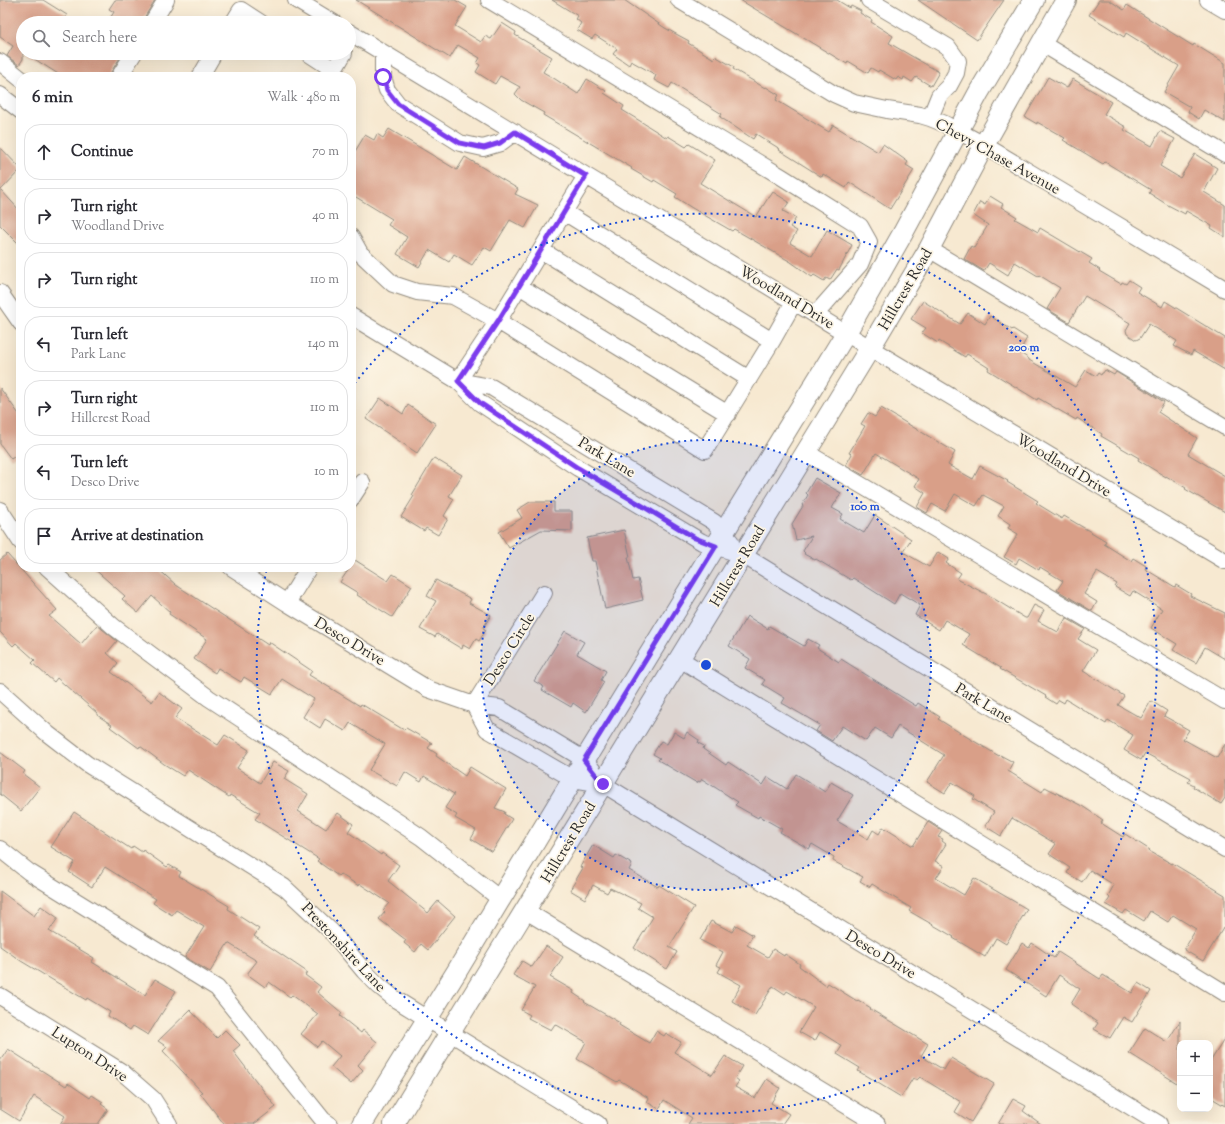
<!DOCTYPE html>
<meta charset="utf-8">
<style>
:root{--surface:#fff;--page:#f2f2f3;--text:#2b2b33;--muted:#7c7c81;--line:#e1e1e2}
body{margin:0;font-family:"Sorts Mill Goudy",serif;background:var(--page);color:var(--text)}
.controls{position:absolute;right:12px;bottom:12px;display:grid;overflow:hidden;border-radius:8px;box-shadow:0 4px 16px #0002}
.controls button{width:36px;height:36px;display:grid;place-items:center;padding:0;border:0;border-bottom:1px solid var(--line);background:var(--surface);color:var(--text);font:20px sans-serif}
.stop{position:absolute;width:12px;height:12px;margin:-9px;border:3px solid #7c3aed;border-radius:50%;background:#fff}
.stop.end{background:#7c3aed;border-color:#fff;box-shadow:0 1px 4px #0008}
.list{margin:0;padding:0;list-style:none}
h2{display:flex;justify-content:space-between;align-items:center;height:52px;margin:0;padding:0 16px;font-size:17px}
h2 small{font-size:13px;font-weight:400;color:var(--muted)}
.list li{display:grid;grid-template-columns:26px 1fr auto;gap:12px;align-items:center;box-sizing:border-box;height:56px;margin:0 8px 8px;padding:0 8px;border:1px solid var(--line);border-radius:16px}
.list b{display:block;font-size:15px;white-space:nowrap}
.list p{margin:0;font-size:13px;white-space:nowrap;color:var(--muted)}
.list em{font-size:13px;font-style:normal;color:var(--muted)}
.icon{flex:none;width:22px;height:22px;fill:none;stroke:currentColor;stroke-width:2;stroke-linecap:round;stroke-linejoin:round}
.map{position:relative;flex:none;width:1225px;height:1124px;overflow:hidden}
.search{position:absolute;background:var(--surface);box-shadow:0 4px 16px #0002;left:16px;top:16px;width:340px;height:44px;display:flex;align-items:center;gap:10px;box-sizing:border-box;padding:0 14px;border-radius:22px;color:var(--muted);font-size:15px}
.panel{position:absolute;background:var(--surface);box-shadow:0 4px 16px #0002;left:16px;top:72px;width:340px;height:500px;border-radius:16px}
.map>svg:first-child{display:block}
</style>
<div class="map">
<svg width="1225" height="1124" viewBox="0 0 1225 1124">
<rect width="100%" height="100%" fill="#fcf5e5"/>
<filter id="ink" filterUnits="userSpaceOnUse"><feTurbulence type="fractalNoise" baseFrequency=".025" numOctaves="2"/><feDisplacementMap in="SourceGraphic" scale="8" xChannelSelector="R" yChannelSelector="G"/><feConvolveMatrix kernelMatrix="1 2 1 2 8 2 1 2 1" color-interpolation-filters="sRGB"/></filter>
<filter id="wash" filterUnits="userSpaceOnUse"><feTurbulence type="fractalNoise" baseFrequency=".012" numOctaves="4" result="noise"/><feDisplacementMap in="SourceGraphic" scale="16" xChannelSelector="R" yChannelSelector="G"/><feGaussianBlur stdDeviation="0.9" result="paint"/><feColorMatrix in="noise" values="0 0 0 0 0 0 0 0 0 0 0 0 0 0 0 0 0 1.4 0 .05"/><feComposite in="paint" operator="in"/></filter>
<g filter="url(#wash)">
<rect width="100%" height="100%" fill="#f7e9d1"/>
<g id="blocks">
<path fill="#d99f88" d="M0,0H43L67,15L62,23H23V59L19,65L7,56L13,46L0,37Z
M115,0H155L144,18L143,23H107L114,12L109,9Z
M356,0H455L467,7L455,26L481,42L485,36L491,39L502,23L516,32L515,35L552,57L543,72L555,79L578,94L587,79L606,91L604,93L624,106L622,110L640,121L667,138L668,136L686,147L689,144L715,160L700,183L756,217L768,198H769L773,192L789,202L783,211L796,218L790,227L797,231L790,243L812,256L827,230L852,245L839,270L837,269L830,280L826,278L824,281L814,275L812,277L791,262L734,229L732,231L692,208L675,197L677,194L654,180L653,182L631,169L632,168L543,115L544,113L521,100L515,94L520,87L500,76L495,84L476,72L480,65L477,63L480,58L458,45L450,58Z
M552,0H624L665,28L689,41L688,43L714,59L715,56L734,67L733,69L765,88L766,87L779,95L776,100L829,132L833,125L878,152L883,144L908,162L906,165L914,170L890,209L849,182L846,188L823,174L822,177L779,150L780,149L756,134L753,139L720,117L722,114L672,83L669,88L654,80L656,75L631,61L629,65L613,54L617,49L595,35L592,39L577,30L581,23L576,19L578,16Z
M740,0H837L850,8L851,6L861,11L860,13L872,20L871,22L893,36L889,43L939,72L931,86L916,77L912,82L904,77L903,80L898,77L896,80L879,70L878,72L871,68L868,73L848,61L847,64Z
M918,0H1004L977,40Z
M1099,0H1109L1124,10L1127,5L1193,46L1194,44L1225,63V122L1204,110L1199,119L1188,112L1190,107L1164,92L1179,66L1126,33L1124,37L1089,15Z
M25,53H123L111,72L110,77H63Z
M1048,77L1067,88L1073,79L1111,102L1104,114L1126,127L1124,130L1152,146L1160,131L1175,139L1160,166L1180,178L1195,154L1217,168L1204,192L1225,205V237L1211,228L1212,226L1186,211L1185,214L1166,204L1149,193L1151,190L1105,162L1103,164L1063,140L1065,138L1037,122V124L1025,117Z
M389,129L457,170L465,157L518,189L515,194L538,205L525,228L510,220L491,251L484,247L472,265L454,254L449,262L429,250L419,267L397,254L407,237L388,225L392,219L351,194V158L365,135L374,140L377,134L383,138Z
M0,147L21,169L1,190L21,212V246L0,225Z
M990,196L1003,204L1001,207L1017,217L1015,219L1038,232L1040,228L1092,259L1089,263L1100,270L1099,271L1121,284L1122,282L1126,284L1129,280L1140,287L1137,292L1162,307L1165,301L1225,338V370L1193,351L1191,355L1174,346L1177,341L1149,324L1140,338L1136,340L1127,334L1126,330L1130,323L1085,296L1069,322L1047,309L1060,288L1039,275L1038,276L1015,262L1008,275L989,263L984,271L964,259L971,246L974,248L988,225L973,215L980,202L985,205Z
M923,301L960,324L968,313L985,324L990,316L1012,330L1013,329L1027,338L1019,352L1029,359V360L1075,387L1086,370L1096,376L1098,373L1101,375L1102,373H1103L1105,370L1114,375L1116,372L1164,402L1158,412L1197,438L1188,454L1225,476V512L1185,489L1186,488L1166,476V477L1138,460L1139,458L1101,436L1102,434L1077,418L1076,420L1038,398L1037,400L988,370L989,368L967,354L965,357L939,341L938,343L922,333L926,328L911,319Z
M0,388L21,417V452L11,459L0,444Z
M380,398L403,414L408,405L436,424L417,453L366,419Z
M881,408L955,452L948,465L973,479L980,466L1008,481L1007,482L1038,501L1036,503L1062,519L1064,516L1106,541L1104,544L1131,561L1133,558L1146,566L1145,569L1175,587L1176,585L1191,594L1190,596L1225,613V659L1205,647L1196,663L1173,650L1177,644L1151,628L1162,609L1133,591L1130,596L1115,587L1117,584L1097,572L1084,594L1097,602L1092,611L1057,590L1063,581L1040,567L1039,570L1019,558L1016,564L1004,557L1018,534L1008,528L1010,524L998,516L1004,506L983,495L976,506L955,494L945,511L932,504L927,513L917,507L925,493L915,486L919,479L876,453L863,475L846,465L852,454L849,453L865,426L861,424L868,413L875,417Z
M434,458L462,475L449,496L454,499L444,516L448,519L438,535L426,528L424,531L401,517L414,496L412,495Z
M815,478L841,493L832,508L843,514L840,519L864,533L875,515L911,539L903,552L929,567L938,552L949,559L946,563L961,573L957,579L988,595L1025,618H1027L1034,605L1044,610L1038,621L1058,632L1066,618L1085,629L1078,639L1096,650L1083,671L1124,696L1118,705L1141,718L1151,701L1167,711L1164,716L1189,730L1183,739L1217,758L1225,744V798L1221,804L1193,787L1194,785L1188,782L1191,778L1145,753L1141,760L1124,750L1133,735L1108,720L1106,724L1066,699L1064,703L1059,700L1056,704L1045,697L1046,696L1000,669L1001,668L963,645L969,634L945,620L939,630L915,615L920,605L900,593L894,604L853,578L851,580L816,559L815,560L804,554L805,553L803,551L812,536L796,540L792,524L803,506L802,505L808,495L806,493Z
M530,502H554V511H572V531L541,530L509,548L499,532L522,518L517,510Z
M624,530L630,557H628L633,580L638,579L643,600L605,609L595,561H592L587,538Z
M7,554L57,610L49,616L81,644L97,625L117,641L107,653L118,663L111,672L152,702L159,692L182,709L175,718L218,745L225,735L249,750L237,768L260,783L273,762L289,771L284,779L308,794L298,811L326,829L338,813L353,824L348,832L381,855L382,853L399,865L388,881L428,913L438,901L455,916L428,950L421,944L415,952L404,943L406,940L379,919L385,912L383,910L389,903L360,884L359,886L340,874L338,876L317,861L319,859L255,819L260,813L230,795L229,797L188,770L183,776L164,764L140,746L139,748L110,727L112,725L97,715V713L57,678L54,682L32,663L35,660L16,643L13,646L0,632V560Z
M355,560L388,581L393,574L412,586L392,617L357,595L358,593L340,582Z
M92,567H156L176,585L268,645L269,642L312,671L309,675L360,706L361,704L404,730L406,728L432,743L428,748L437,754L436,756L465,776L470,767L506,789L495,808L505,812L504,814L512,819L492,852L471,839L476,830L455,818L457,815L445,808L454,794L424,776L421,782L405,772L397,786L369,770L385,744L350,723L345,731L325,719L320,728L303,717L314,699L282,679L272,694L244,677L241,682L218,668L215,673L194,659L207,639L169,614L170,612L152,596L138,613L122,599L125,596Z
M436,580L471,599L469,603L491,615L483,628L486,630L479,641L476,639L470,649L463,645L462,649L437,634L435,637L420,629L436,601L427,596Z
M747,616L768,629L769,626L804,646L808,639L819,645L817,648L839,662L841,659L916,706L918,703L940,717L938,719L962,734L999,756L1000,755L1013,762L1008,771L1042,792L1045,787L1082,806L1103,820L1101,823L1123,837L1125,834L1150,850L1149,851L1172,864V863L1225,895V925L1203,961L1184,950L1196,929L1173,915L1168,922L1150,911L1144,921L1126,910L1123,914L1106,904L1110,898L1108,896L1114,885L1090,870L1082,882L1067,873L1070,868L1049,854L1056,844L1012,818L1001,836L985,826L994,812L973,799L975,796L952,782L945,793L927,782L944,755L898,726L891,738L875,728L866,741L842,726L832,741L816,731L820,725L782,703L785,698L762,684L765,680L745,668L750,659L729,646Z
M565,631L584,642L577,654L606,671L601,680L604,682L586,712L573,703L571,707L542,690L544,687L534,681Z
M674,732L684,738L687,732L699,740L698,743L704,746L703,749L726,765L728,762L763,785L768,777L787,789L796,774L825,792L831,782L853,795L837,821L868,839L873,830L879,834L883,827L913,846L928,822L942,831L938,837L943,839L942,841L946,844L935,861L944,866L936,878L964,895L974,878L1027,909L1006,944L996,938L985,957L953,938L954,937L909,911L911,908L872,884L870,887L860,881L863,877L833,861L834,857L812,844L809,849L780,832L782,829L759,816L758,818L735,805L738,802L702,779L700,782L698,781L697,783L658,760L660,758L653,754L661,741L667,744Z
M0,752L25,771L23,774L40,787L21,811L0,794Z
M74,812L131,849L133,846L142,852L143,850L167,867L169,865L181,872L179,876L229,906L228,909L259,929L254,936L307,972L305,975L321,987L317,992L342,1013L340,1016L361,1033L363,1030L377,1042L358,1065L363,1070L351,1084L331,1067L340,1056L322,1041L317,1047L301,1034L318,1014L292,995L290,997L269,982L265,987L247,974L257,961L228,943L210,972L185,957L204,927L176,910L172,915L153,903L156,899L105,867L92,887L69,872L75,862L51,847Z
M593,845L614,858L616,855L632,864L629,870L658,887L659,885L694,907L669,947L677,952L667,969L634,948L653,917L638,908L641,903L610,888L607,893L593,885L585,899L570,890L583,868L580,867Z
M0,891L34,916L41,906L58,918L49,931L94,958L92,962L145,995L155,979L176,991L148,1035L133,1026L130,1030L108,1016L110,1012L87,998L86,1000L21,961L0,946Z
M711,921L732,932L736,925L753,935L747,945L768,957L773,949L784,956L785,954L800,964L799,966L826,986L828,983L857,1001L858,1000L871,1008L870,1009L928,1044L921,1056L944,1070L951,1058L994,1084L971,1122L955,1112L961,1102L920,1077L917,1080L913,1078L901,1097L858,1071L860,1068L837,1054L842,1046L820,1032L815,1041L799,1032L814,1007L787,991L785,994L773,986L755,1015L732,1001L741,985L718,972L721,967L716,965L723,952L700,940Z
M1022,943L1029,948L1032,943L1054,958L1058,952L1100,979L1103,975L1132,993L1138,983L1151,991L1132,1022L1123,1017L1110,1038L1094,1029L1098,1023L1071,1004L1080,989L1059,975L1046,996L1006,970Z
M546,946L563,957L550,977L574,991L573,993L585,1001L584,1002L620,1023L619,1025L649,1043L656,1031L664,1036L666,1033L681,1042L674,1052L712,1075L725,1056L742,1066L735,1078L739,1081L735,1087L755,1098L767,1079L780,1088L771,1103L789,1114L782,1124H688L692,1118L664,1100L659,1109L647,1102L649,1098L619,1080L617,1082L577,1059L586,1042L555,1024L551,1030L528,1018L530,1015L521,1010L535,987L513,975L522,961L532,967Z
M190,1010L217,1038L225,1030L240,1045L233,1051L276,1107L254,1124H224L200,1093L202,1092L163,1051L167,1047L158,1041Z
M1180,1021V1085L1129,1053L1145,1028L1167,1042Z
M1225,1038V1106L1210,1097V1062Z
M8,1049L66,1086L68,1083L90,1098L92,1095L103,1102L101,1104L108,1109L98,1124H60L65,1116L34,1096L19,1121L0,1109V1061Z
M1013,1099L1026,1106L1023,1111L1041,1124H998Z"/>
</g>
</g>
<g filter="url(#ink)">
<use href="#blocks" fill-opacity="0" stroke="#918a7e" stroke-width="1"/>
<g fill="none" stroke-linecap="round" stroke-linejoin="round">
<g stroke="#918a7e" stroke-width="18">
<path id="minor" d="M296,0L334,23
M489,0L782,177L860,226L869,242L860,264L815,315
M679,0L834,94L854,103L887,110L920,115L930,118L945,124L984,145L1225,289
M869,0L948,47L958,61L956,73L949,86L939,96L930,118
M1208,0L1225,10
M152,23L166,0
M233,23L241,10L261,23
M349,32L870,348L1225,561
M1041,43L1225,154
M308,53L334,70L329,77
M383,53V77L387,90L398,104L460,143L483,148L500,143L515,132
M0,62L21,79
M334,70L344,53
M119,77L134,53
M200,77L214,53
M0,95L21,111
M564,212L772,341L705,450L498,321Z
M564,212L586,176
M351,237L360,253L393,284L417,292L453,296L498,321L458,381
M929,249L1225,427
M541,250L749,379
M519,286L728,414
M0,293L21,323
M351,316L458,381L480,403L578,468L702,542L743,555L756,563L1225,849
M772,341L794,302
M458,381L491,387L714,522L731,542
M807,453L1225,701
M351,499L362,482
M0,510L21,542
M47,567L114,627L209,698L421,837L500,899
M231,567L287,603L428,689L474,705L499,708L585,760L603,784L1159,1124
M287,603L309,567
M680,659L1225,993
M0,691L48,734L87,764L284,887L331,931L364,971L379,986L395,999L598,1124
M474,705L487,729L573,779L603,784
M474,705L544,593
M0,849L29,872L217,988L323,1120L329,1124
M526,911L877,1124
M0,996L122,1072L153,1099L169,1124"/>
</g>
<g stroke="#918a7e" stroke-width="22">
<path id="major" d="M362,1124L457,971L573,779L846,333L903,233L979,92L1034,0
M394,1124L870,348L929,249L984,145L1066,0"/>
</g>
<use href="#minor" stroke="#fff" stroke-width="16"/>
<use href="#major" stroke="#fff" stroke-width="20"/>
</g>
</g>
<g fill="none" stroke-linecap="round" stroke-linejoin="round" filter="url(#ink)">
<path stroke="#7c3aed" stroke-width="5" d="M383,77L387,90L398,104L460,143L484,148L500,143L515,132L586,176L498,321L458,381L480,403L578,468L646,508L695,538L716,546L584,760L603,784"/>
</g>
<circle cx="706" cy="665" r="225" fill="#1d4ed8" fill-opacity=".12"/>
<g fill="none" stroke="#1d4ed8" stroke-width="2" stroke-dasharray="2 4">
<circle cx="706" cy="665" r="225"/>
<path d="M351 388A450 450 0 1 1 267 568"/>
</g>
<g text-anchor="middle" stroke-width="3.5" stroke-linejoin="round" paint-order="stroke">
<g font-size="15" fill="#2b2b2b" stroke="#fcf5e5">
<text transform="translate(998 156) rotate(29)" y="5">Chevy Chase Avenue</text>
<text transform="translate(905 289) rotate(-60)" y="5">Hillcrest Road</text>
<text transform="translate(787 297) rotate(31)" y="5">Woodland Drive</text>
<text transform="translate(607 457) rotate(31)" y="5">Park Lane</text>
<text transform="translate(1064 465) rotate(31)" y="5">Woodland Drive</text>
<text transform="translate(737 566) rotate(-59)" y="5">Hillcrest Road</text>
<text transform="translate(350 641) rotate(31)" y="5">Desco Drive</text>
<text transform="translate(509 649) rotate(-58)" y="5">Desco Circle</text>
<text transform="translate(984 703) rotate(31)" y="5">Park Lane</text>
<text transform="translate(568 842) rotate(-59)" y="5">Hillcrest Road</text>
<text transform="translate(344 947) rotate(47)" y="5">Prestonshire Lane</text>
<text transform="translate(881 954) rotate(31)" y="5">Desco Drive</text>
<text transform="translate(90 1054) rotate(33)" y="5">Lupton Drive</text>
</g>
</g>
<circle cx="706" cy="665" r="6" fill="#1d4ed8" stroke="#fcf5e5" stroke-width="2"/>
<g font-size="12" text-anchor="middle" font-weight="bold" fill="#1d4ed8" stroke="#fcf5e5" stroke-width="3.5" stroke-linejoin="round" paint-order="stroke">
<text x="1024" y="351">200 m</text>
<text x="865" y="510">100 m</text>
</g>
</svg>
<div class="controls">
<button>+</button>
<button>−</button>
</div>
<div class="stop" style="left:383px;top:77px"></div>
<div class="stop end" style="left:603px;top:784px"></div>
<div class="search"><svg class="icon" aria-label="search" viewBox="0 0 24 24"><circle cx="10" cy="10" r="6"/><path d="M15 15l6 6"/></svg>Search here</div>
<section class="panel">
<h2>6 min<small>Walk · 480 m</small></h2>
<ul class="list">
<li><svg class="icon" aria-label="ahead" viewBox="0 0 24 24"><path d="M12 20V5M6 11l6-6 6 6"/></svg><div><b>Continue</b></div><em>70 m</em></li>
<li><svg class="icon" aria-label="right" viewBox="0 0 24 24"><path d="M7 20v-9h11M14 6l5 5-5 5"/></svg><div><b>Turn right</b><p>Woodland Drive</p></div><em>40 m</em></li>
<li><svg class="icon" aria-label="right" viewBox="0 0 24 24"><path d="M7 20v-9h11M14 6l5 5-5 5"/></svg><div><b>Turn right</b></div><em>110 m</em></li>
<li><svg class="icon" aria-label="left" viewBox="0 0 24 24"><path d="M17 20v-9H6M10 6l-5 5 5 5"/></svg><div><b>Turn left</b><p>Park Lane</p></div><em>140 m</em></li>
<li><svg class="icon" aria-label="right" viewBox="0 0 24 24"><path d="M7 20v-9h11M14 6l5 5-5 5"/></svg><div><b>Turn right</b><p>Hillcrest Road</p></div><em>110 m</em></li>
<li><svg class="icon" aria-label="left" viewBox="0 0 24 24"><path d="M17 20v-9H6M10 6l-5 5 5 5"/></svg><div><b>Turn left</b><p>Desco Drive</p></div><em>10 m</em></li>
<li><svg class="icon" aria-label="arrive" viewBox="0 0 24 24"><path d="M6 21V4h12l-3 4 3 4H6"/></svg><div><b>Arrive at destination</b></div></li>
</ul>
</section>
</div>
